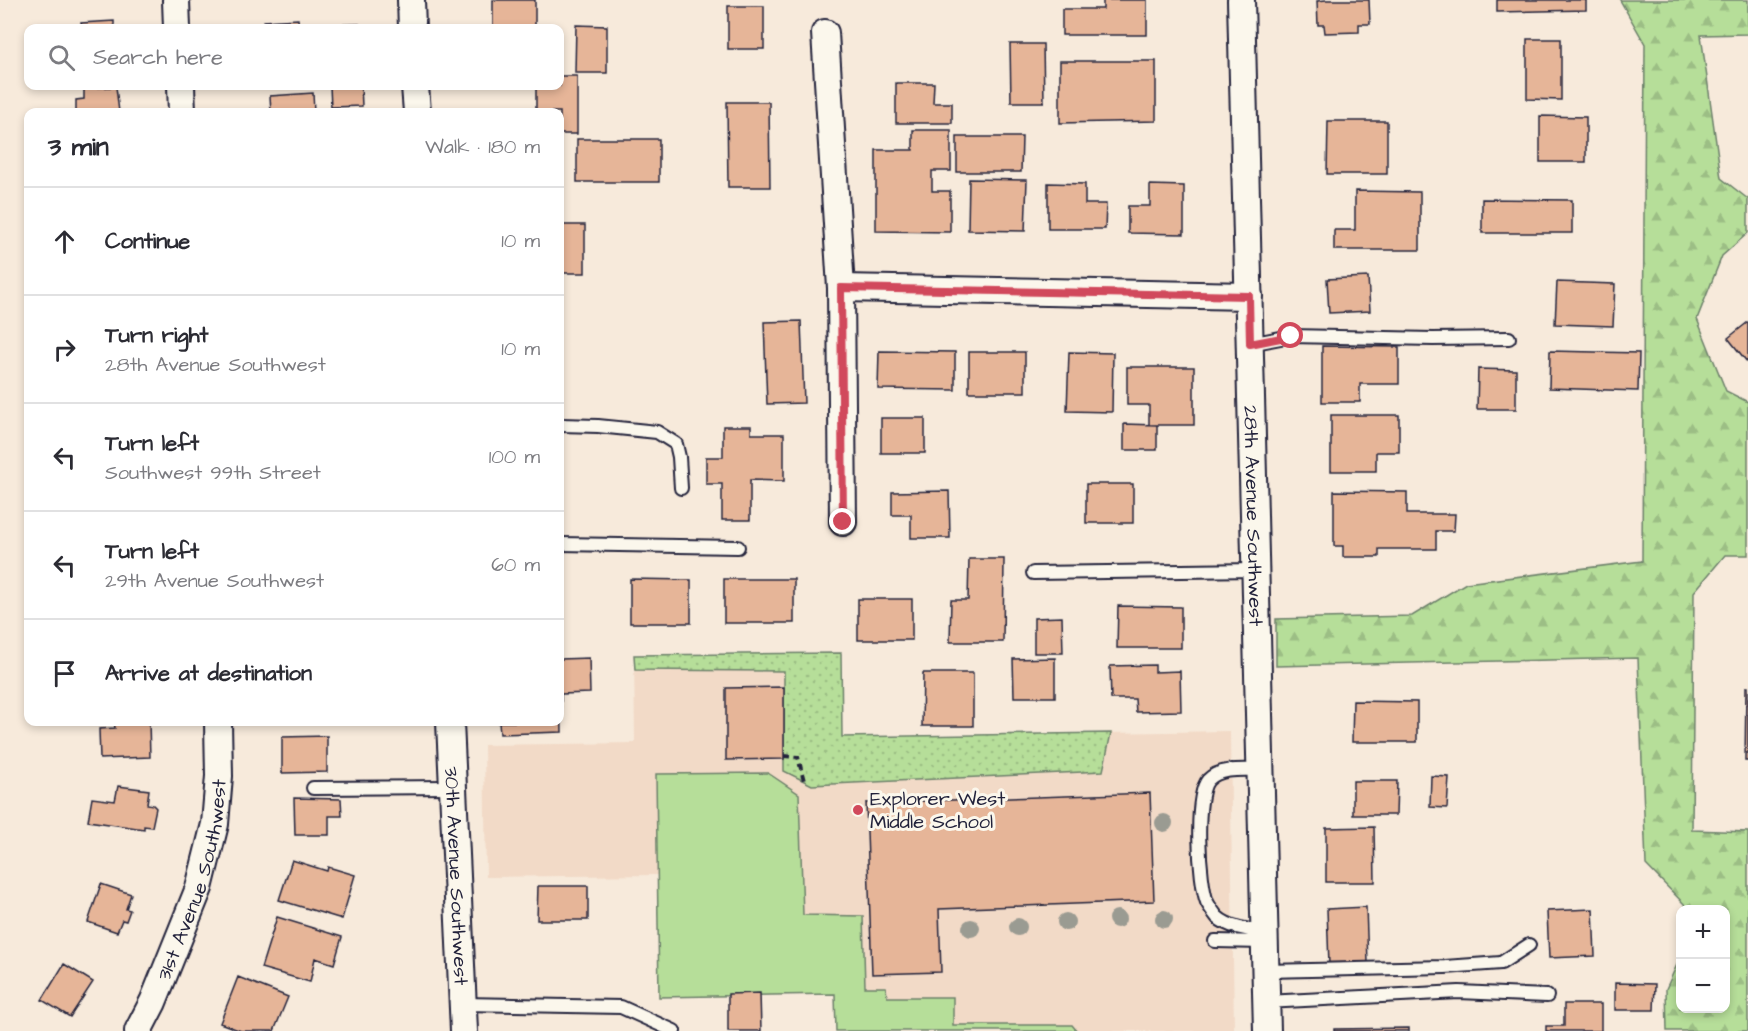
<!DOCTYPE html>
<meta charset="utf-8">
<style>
:root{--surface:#fff;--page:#f2f2f3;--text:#2b2b33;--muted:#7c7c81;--line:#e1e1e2}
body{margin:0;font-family:"Architects Daughter",sans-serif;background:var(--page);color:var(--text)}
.controls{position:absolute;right:18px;bottom:18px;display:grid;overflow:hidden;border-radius:12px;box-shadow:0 3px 9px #0003}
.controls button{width:54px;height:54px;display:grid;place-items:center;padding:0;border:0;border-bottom:2px solid var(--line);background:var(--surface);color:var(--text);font:30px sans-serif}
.stop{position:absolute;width:18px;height:18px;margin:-14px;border:4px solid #d1495b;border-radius:50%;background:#fff}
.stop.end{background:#d1495b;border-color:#fff;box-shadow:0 2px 6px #0008}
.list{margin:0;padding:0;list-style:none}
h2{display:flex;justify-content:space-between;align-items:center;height:78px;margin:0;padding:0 24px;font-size:26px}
h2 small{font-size:20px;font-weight:400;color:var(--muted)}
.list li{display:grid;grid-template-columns:39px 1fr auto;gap:18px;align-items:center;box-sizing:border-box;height:108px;padding:0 24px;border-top:2px solid var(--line)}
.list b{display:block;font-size:22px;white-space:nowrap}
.list p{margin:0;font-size:20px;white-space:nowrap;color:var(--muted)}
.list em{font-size:20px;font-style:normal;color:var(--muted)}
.icon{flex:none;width:33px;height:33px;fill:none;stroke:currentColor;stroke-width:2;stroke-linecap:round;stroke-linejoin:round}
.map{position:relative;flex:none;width:1748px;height:1031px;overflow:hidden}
.search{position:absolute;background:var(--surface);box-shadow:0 3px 9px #0003;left:24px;top:24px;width:540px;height:66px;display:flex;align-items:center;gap:15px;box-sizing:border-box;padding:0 21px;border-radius:12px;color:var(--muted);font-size:22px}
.panel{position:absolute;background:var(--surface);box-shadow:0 3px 9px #0003;left:24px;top:108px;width:540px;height:618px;border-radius:12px}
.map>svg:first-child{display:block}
</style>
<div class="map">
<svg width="1748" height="1031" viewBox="0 0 1748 1031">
<defs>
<pattern id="grass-dots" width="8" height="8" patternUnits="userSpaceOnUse" patternTransform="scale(1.5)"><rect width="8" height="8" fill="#b6de99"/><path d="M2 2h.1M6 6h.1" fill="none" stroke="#9cbe85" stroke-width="1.8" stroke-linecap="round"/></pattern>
<pattern id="forest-firs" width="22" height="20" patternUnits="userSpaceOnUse" patternTransform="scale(1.5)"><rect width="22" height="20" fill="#b6de99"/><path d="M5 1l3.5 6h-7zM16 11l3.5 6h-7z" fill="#9cbe85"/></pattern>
</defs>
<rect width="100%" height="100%" fill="#f7eadb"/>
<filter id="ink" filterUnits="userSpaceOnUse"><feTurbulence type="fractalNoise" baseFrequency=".0167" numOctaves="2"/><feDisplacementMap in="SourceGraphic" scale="12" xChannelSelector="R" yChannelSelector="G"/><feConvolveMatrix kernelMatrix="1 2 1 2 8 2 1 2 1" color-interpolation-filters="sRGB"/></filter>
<g filter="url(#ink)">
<path fill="#f2dac7" d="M841,653L842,737L1230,731L1234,1031H836L835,994L659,997L657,875L486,877L484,745L635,743L634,655Z"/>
<path fill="url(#grass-dots)" stroke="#6c806a" stroke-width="1.5" d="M841,653L842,737L1111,733L1103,771L812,785L784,771V671L635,670L634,655Z"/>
<path fill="url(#forest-firs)" stroke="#6c806a" stroke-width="1.5" d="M1620,0H1748V34L1701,35L1721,178L1748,199V233L1722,256L1697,319L1726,391L1748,402V555H1725L1694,592L1692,830L1748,832V1031H1667L1666,989L1680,958V1008H1726V910L1689,909L1646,865L1638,658L1276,666V619L1412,616L1466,583L1642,561L1645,44Z"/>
<path fill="#b6de99" stroke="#6c806a" stroke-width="1.5" d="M768,773L799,794L803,915L863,916L865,987H886L887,997H953V1025H1072L1077,1031H836L835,994L659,997L656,774Z"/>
<path fill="#e6b598" stroke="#22223b" stroke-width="1.5" d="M493,0H535V28H493Z
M1103,0H1147V35H1062V9H1103Z
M1326,0H1369L1370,24H1359V32L1325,33L1324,25H1318L1317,1Z
M1497,0H1586V10L1497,12Z
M728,6H764V49H728Z
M298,19L299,28H264V21Z
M114,21V28H82L81,23Z
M359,24V28H329L328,25Z
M576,25L607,26V73H575Z
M1527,39H1561V100L1527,99Z
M1010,44H1043L1044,102H1011Z
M1060,61H1156V121L1060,123Z
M560,76H577V134H560V112H536V86H560Z
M896,83H934L933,103H952V123H896Z
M330,86H361L362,106L331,107Z
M116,87L119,112H76V100L84,99V88Z
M313,93L314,112H271L270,96Z
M727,102H769L770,187H728Z
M1540,116L1586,117V162H1540Z
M1328,121H1387V174H1327Z
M913,130H951V171H932V191H950V232L876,231V150H913Z
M957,137H1022L1021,172H957Z
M577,139H659V182H577Z
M969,179L1027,180L1025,231L968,230Z
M1048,183L1085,184V204H1106L1105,229H1048Z
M1150,185L1184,186V234L1128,233V206H1150Z
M1355,191L1420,192V250H1334V230H1355Z
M1482,199L1572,200V233H1482Z
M560,225H585V273H560Z
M1368,277L1370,311L1329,313L1327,279Z
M1557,282L1615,284L1613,326L1555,324Z
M801,321L804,403L767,404L764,322Z
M1748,322V363L1728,338Z
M1322,346L1399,347V384H1360V402H1322Z
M879,351L955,352V390L878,389Z
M1550,351L1639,353L1638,391L1549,388Z
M969,352H1025V392H969Z
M1069,352L1113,353L1112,412L1067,411Z
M1127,367H1194V425H1149V405H1127Z
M1478,369L1516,370V409H1477Z
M1331,415H1399V452H1376V471H1331Z
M881,418H925V453H881Z
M1124,424L1157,425V450H1124Z
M723,426H751V434H784V481L750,480V520H722V484H706V457H723Z
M1086,484H1133V523H1086Z
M949,491L950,538H911V515H892V492Z
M1334,491L1407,492V514H1455L1454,531H1436V549H1379V557H1343V546H1334Z
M969,559H1004L1003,642H950L951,600H968Z
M630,579L691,580V623H630Z
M724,579H794V623H724Z
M858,599H912V640H858Z
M1118,606L1181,607V648H1117Z
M1062,617L1063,653H1034V618Z
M589,658L590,693L561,694L562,732L500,734L499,722H560V659Z
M1055,658V697H1014L1013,659Z
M1155,665V672L1180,671L1181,711L1136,712L1135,699H1111L1110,666Z
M923,673H973V726H922Z
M784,687V759L726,760V688Z
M1746,687H1748V761H1745Z
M1353,701L1417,702V742H1352Z
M114,722H149L150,757L100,759L99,729L115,728Z
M327,736V772L282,773V737Z
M1431,776L1449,777L1447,808L1430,807Z
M1353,781H1397L1396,815H1353Z
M118,786L149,790L147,804L153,805L156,808L152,827L144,826V829L88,821L92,798L115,801Z
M1150,793L1154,901L939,909L941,972L872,974L866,803Z
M294,798L341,799L342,816H329V835H295Z
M1374,827L1375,882H1326V828Z
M292,860L327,871L328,867L355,875L342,919L279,900Z
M101,884L131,894L126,909L130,910L126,921L122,920L117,932L88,922Z
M538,886H588V920H537Z
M1366,907L1368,963L1329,965L1327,909Z
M1593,909L1595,956L1549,958L1547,911Z
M277,917L342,937L334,964L315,958L310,982L261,968Z
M64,964L93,982L70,1017L42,1000Z
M238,977L288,997L274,1031H241L220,1023Z
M1615,983L1655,984L1654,1010H1615Z
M760,993L761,1031H728V994Z
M1564,1004H1601V1031H1546V1026H1564Z
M1409,1028V1031H1334V1029Z"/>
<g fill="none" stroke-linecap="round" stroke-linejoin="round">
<g stroke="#22223b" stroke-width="16">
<path id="service" d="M1250,344L1291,336L1433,339L1509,338
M560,425L598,426L657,432L676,444L679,457L681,488
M560,544L738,547
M1033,573L1256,570
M1261,770C1245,770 1220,767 1208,780C1194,796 1199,882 1207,902C1209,906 1214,913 1217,917C1229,928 1249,930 1265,932
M313,788L453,787
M1215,941L1265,942
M1266,971L1445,967L1501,963L1529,945
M1266,1002L1459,992L1547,996
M463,1004L621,1007L674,1031"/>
</g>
<g stroke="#22223b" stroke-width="30">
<g id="minor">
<path d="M176,0L177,28"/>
<path d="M411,0L412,28"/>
<path id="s1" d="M1241,0L1267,1031"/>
<path d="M825,33L841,288L843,522"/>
<path d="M181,86L182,112"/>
<path d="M415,86L417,112"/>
<path d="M841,288L1249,296"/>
<path id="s2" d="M450,722L464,1031"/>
<path id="s3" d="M138,1031L153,1002L199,888L215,824L219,776L218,722"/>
</g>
</g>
<path stroke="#22223b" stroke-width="4" stroke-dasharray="6 4.5" stroke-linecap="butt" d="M784,756L798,757L804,781"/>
<use href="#service" stroke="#fbf7ec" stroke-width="12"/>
<use href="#minor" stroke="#fbf7ec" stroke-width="26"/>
</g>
<g fill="#9a9b92">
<circle cx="1164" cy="823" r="9"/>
<circle cx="1117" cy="919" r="9"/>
<circle cx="1164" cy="919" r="9"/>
<circle cx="1066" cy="922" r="9"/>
<circle cx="1018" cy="927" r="9"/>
<circle cx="971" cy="928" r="9"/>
</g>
</g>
<g fill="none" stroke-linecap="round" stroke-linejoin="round" filter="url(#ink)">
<path stroke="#d1495b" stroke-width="8" d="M843,522L841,288L1249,296L1250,344L1291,336"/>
</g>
<circle fill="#d1495b" stroke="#fbf7ec" stroke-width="2" cx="858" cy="810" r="6"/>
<g text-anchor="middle" stroke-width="6" stroke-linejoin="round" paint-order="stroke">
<g font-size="20" fill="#22223b" stroke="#fbf7ec">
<text dy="7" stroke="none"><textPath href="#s1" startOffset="516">28th Avenue Southwest</textPath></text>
<text dy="7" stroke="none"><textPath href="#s2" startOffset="154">30th Avenue Southwest</textPath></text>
<text dy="7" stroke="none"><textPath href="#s3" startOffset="162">31st Avenue Southwest</textPath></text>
</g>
<g font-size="20" fill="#22223b" stroke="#fbf7ec" text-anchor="start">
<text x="870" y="805">Explorer West<tspan x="870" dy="23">Middle School</tspan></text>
</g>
</g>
</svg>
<div class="controls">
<button>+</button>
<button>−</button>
</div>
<div class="stop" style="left:1291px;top:336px"></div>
<div class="stop end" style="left:843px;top:522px"></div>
<div class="search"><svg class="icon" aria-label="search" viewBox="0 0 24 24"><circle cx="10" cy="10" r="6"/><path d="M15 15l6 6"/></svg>Search here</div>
<section class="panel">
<h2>3 min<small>Walk · 180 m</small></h2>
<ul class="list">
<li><svg class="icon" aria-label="ahead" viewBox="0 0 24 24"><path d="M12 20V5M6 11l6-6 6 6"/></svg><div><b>Continue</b></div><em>10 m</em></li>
<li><svg class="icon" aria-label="right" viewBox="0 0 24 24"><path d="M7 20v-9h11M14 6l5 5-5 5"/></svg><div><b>Turn right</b><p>28th Avenue Southwest</p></div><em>10 m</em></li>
<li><svg class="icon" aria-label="left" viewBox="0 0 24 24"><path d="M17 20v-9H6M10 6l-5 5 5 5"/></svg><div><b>Turn left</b><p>Southwest 99th Street</p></div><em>100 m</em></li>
<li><svg class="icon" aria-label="left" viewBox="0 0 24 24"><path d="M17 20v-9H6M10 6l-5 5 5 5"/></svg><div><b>Turn left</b><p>29th Avenue Southwest</p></div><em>60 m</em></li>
<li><svg class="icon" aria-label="arrive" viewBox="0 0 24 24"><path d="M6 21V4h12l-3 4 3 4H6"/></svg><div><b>Arrive at destination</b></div></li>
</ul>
</section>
</div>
